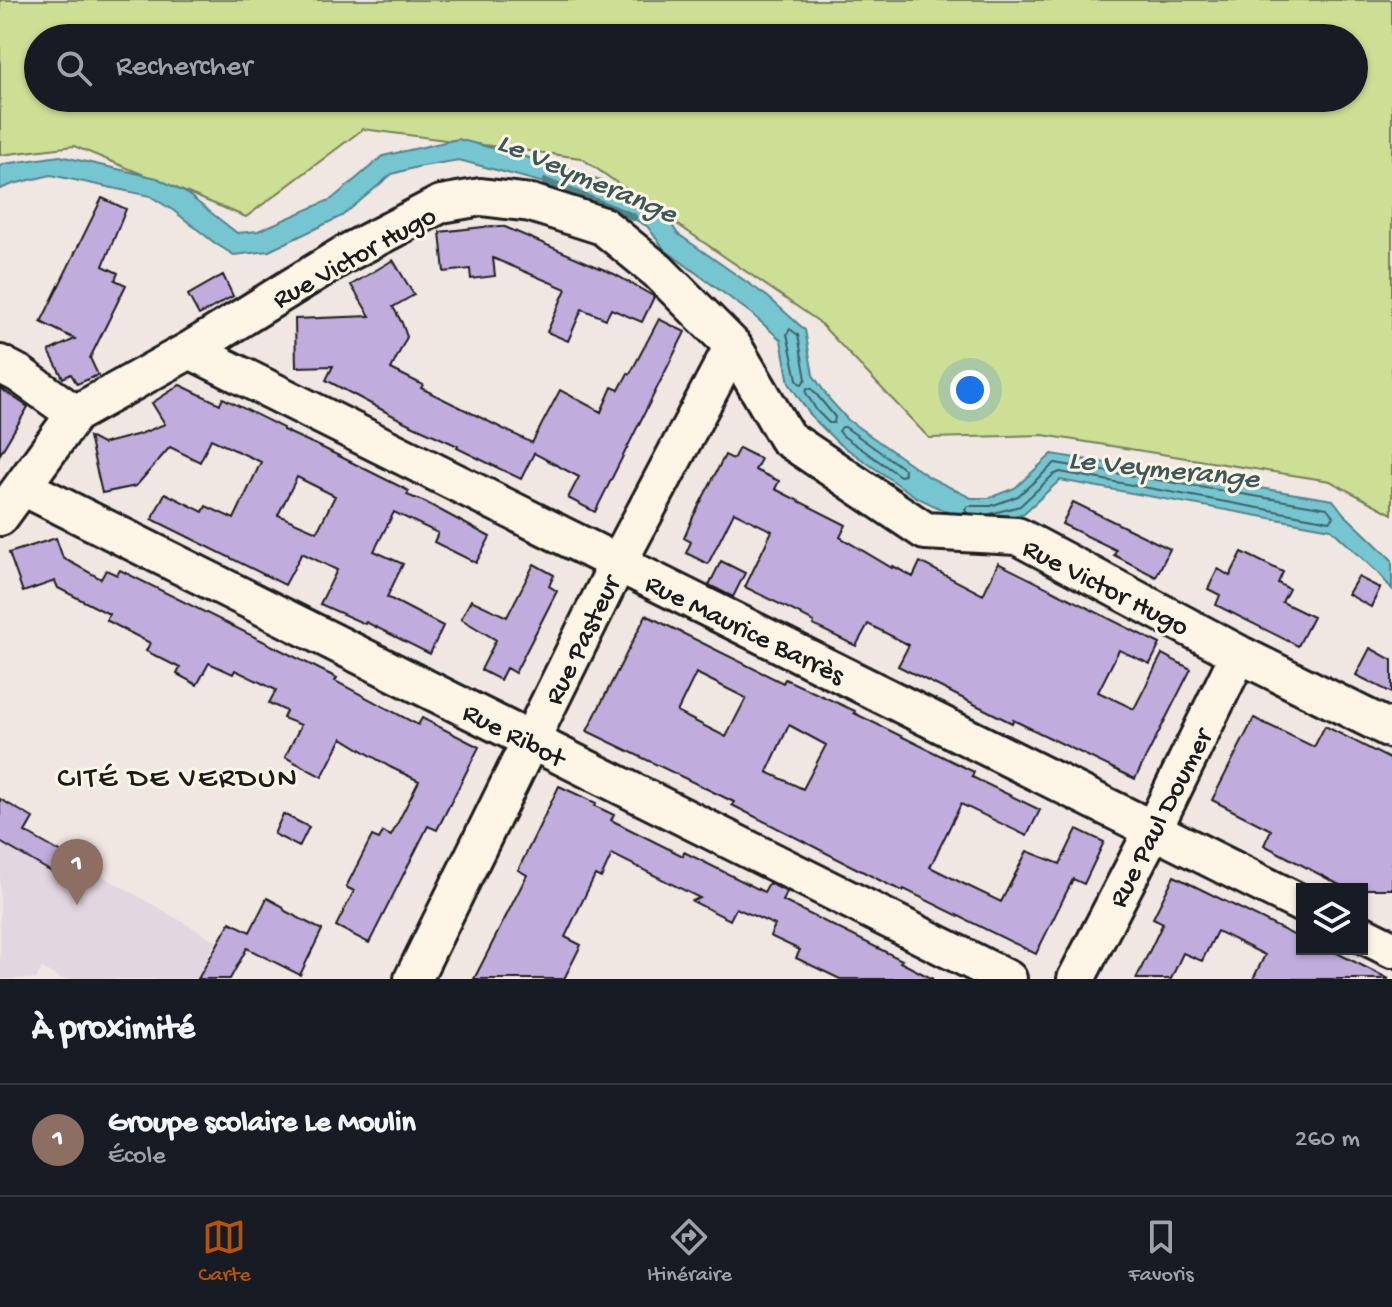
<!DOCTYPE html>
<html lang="fr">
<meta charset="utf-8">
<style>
:root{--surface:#171b24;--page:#242831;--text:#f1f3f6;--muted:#9ea1a6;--line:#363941;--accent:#b45309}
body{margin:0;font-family:"Gochi Hand",sans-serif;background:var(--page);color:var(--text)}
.controls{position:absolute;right:24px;bottom:24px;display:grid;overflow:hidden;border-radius:0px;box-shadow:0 2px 6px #0004}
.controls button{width:72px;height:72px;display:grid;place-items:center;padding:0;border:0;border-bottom:2px solid var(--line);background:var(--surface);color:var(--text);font:40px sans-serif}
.you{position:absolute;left:970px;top:390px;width:28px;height:28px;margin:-20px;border:6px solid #fff;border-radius:50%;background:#1a73e8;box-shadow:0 0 0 12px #1a73e833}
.badge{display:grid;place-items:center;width:52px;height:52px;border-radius:50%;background:var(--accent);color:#fff;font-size:26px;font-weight:700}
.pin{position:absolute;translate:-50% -66px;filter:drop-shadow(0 2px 4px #0008)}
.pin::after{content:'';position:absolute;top:42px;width:28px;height:24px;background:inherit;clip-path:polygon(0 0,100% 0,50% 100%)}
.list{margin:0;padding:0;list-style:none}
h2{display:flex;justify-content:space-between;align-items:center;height:104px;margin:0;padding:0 32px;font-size:34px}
h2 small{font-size:26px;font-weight:400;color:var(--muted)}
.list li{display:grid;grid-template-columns:52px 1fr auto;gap:24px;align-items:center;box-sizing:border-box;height:112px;padding:0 32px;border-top:2px solid var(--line)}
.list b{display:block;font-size:30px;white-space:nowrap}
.list p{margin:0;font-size:26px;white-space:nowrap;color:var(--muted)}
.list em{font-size:26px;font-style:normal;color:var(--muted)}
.icon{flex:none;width:44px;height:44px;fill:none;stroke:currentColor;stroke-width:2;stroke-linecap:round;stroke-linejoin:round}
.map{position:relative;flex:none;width:1392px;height:979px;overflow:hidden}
.search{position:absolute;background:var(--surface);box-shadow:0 2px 6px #0004;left:24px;right:24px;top:24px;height:88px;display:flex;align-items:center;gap:20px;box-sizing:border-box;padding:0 28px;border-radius:44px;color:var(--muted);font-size:30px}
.sheet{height:216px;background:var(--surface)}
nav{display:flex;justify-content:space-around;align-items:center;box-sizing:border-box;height:112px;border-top:2px solid var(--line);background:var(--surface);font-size:22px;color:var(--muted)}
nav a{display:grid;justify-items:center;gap:4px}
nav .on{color:var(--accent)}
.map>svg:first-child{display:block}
</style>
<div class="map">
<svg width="1392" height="979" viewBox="0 0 1392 979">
<rect width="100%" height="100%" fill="#f0e7e3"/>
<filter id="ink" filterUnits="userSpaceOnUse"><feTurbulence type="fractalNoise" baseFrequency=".0125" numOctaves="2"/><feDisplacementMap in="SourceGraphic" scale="16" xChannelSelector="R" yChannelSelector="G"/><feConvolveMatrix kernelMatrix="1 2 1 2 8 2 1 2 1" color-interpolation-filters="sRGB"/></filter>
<g filter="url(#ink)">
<path fill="#e2d6e1" d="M0,817L216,941L197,979H61L42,968L36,979H0Z"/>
<path fill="#ccdf94" stroke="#747e58" stroke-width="2" fill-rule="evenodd" d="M0,0H1392V514L1330,481L1043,435L929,438L818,321L581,158L363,129L246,217L74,146L0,155ZM38,38H1354V98H38Z"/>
<path fill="#76c6d1" stroke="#528289" stroke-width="2" d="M458,139L571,169L603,182L661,209L678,234L768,297L805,330L813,375L830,400L848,420L929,477L971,498H989L1015,488L1052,454L1333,500L1344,514L1392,560V589L1377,572L1331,529L1060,480L1024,513L990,523L968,522L916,497L837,442L811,416L789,383L781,340L752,314L665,250L647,226L616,209L563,188L459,160L417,167L392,174L342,216L269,251L234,255L216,244L174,211L150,196L51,175L13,184L0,189V166L4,164L60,156L157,178L186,193L237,233L258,231L332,199L383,156Z"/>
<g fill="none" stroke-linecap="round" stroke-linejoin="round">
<path stroke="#406064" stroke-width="2" d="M790,329L798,335L806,379L802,384L799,383L797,379L787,334Z
M807,388L812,389L835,417L834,423H829L817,411L806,393Z
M842,427H845L904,469L905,475L900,476L843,436L839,431Z
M967,513L965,509L968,506H991L1018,496L1055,463L1327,508L1334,517L1330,521L1060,472L1053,475L1020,506L990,514"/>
<path stroke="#528289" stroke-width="8" d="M546,182L633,217"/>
</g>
<path fill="#c1addd" stroke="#1c1c1c" stroke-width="2" fill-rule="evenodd" d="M102,198L126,209L103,266L118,273L115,280L126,285L90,358L98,375L77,384L71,374L63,378L49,351L75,339L41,322Z
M492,226L505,227L614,274L653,296L654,297L642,322L611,309L606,319L582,309L568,341L547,332L566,289L493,258L495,276L471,279L470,269L444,272L440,232Z
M393,260L414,295L393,307L402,323L407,337L391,369L423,385L421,388L532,443L560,390L601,412L612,387L619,390L628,373L630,374L659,319L685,332L595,512L568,498L579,477L534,453L521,479L457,448L458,446L405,422L326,380L333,366L296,367L295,319L370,316L351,285Z
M223,275L233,296L199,315L188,295Z
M180,385L220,404L223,398L283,428V430L323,448L409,491L407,495L425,502L490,537L476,563L434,542L438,533L394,512L374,551L403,564L387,597L443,626L430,654L366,622L365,624L320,604L337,570L302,553L285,585L152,519L165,493L203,512L206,506L234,519L261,462L211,439L200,462L170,447L136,486L102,493L89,437L102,444L140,434L165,424L152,403ZM297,477L335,496L317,532L278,515Z
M0,388L28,407L0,454Z
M739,448L761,459L755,470L779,481L775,489L846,525L840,537L892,568L893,566L913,577L920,562L983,595L998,563L1160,644L1150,664L1119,650L1098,692L1134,709L1162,654L1191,669L1135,779L1013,720L1012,723L898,666L909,645L868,624L856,646L813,625L814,622L802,616V615L745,587L772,531L734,512L708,564L686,553L691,542L684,538L693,517L725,455L733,459Z
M1073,502L1170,549L1156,577L1114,555L1116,550L1062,524Z
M56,538L63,558L101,579L106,570L117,575L120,570L337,678L335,681L418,725L422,718L479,747L437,830L428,826L369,943L336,926L354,891L346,887L372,836L379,839L383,832L391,836L419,781L390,767L342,738L322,777L285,757L301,725L283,718L286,711L269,703L276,690L235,670L233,674L209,663L197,685L177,674L180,668L146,651L150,643L106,620L109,614L58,588L55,581L23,592L9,553Z
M1242,552L1283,572L1278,583L1289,589L1282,602L1313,617L1298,646L1216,605L1220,595L1208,589L1218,569L1230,576Z
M721,561L745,573L733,597L709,585Z
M534,564L554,575L549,586L557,591L515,673L506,668L500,680L481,670L496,640L461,619L471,600L507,617Z
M1358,577L1380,588L1371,607L1348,594Z
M646,615L783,683L785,679L855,711L854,713L974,772L972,777L1040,810L1027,836L961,804L930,867L962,883L1001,902L1027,851L1060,864L1077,829L1104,842L1084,884L1073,879L1036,954L904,889L903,891L891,886L732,805L734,802L587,731ZM696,673L746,698L726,737L677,712ZM789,725L826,745L803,789L767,772Z
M1370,648L1392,660V693L1356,675Z
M1254,718L1314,747L1325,726L1392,760V889H1347L1264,845L1271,830L1212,800Z
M559,786L596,803L595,806L614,815L611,820L683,856L684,852L764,892L769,883L787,892L783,901L902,960L900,962L933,979H840L796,958L800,950L770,936L775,925L736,908L730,920L692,901L700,898L612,854L601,878L595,875L565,937L581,945L564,979H474L527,875L518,870Z
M0,799L33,818L25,832L92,870L81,889L0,842Z
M283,814L309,827L299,847L274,834Z
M1174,876L1302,939V949H1329L1389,979H1253L1265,955L1217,931L1202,961L1183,953L1171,979H1136L1163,923L1153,918Z
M267,898L282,906L285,911L322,930L300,975L247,948L230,979H198L230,922L250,932Z"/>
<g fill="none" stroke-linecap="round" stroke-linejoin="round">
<g stroke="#1c1c1c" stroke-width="42">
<path id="minor" d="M190,350L1302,904
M0,364L19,374L75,414
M23,487L1008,979
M0,517L75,414L190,350L345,254L441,204L481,197L531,203L603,226L658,271L733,346L787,438L925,531L1017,536L1239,654L1392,730
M1362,934L1392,949
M413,979L618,563L733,346
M1076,979L1153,830L1239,654"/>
</g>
<use href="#minor" stroke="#fcf5e5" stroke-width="36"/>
</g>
</g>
<g text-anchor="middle" stroke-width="6" stroke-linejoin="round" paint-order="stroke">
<g font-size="28" fill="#1c1c1c" stroke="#fcf5e5">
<text transform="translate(353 255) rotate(-29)" y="10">Rue Victor Hugo</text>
<text transform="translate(1107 585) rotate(27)" y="10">Rue Victor Hugo</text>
<text transform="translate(746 627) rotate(26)" y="10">Rue Maurice Barrès</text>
<text transform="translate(580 639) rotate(-64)" y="10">Rue Pasteur</text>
<text transform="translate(515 733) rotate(27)" y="10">Rue Ribot</text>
<text transform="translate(1158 817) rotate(-63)" y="10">Rue Paul Doumer</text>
</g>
<g font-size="30" font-style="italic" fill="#3c585b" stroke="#fcf5e5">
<text transform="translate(588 176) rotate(23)" y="10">Le Veymerange</text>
<text transform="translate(1164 467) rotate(6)" y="10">Le Veymerange</text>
</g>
<g font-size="30" letter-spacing="2" fill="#1c1c1c" stroke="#fcf5e5">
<text x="178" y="786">CITÉ DE VERDUN</text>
</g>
</g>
</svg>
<div class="controls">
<button><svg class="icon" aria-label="layers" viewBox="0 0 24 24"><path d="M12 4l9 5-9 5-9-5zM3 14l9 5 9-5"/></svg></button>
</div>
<div class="you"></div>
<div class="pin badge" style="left:77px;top:905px;background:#8d6e63">1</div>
<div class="search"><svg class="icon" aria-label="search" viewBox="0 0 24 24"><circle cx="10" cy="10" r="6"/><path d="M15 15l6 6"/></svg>Rechercher</div>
</div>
<section class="sheet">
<h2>À proximité<small></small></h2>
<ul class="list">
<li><span class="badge" style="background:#8d6e63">1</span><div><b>Groupe scolaire Le Moulin</b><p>École</p></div><em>260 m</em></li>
</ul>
</section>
<nav>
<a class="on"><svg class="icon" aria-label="map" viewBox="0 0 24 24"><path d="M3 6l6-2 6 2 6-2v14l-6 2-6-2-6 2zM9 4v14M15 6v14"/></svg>Carte</a>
<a><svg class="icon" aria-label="directions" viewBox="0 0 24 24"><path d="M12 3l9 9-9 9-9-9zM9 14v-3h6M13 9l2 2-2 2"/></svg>Itinéraire</a>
<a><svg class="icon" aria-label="saved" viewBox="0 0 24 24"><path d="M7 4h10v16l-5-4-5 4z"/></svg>Favoris</a>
</nav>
